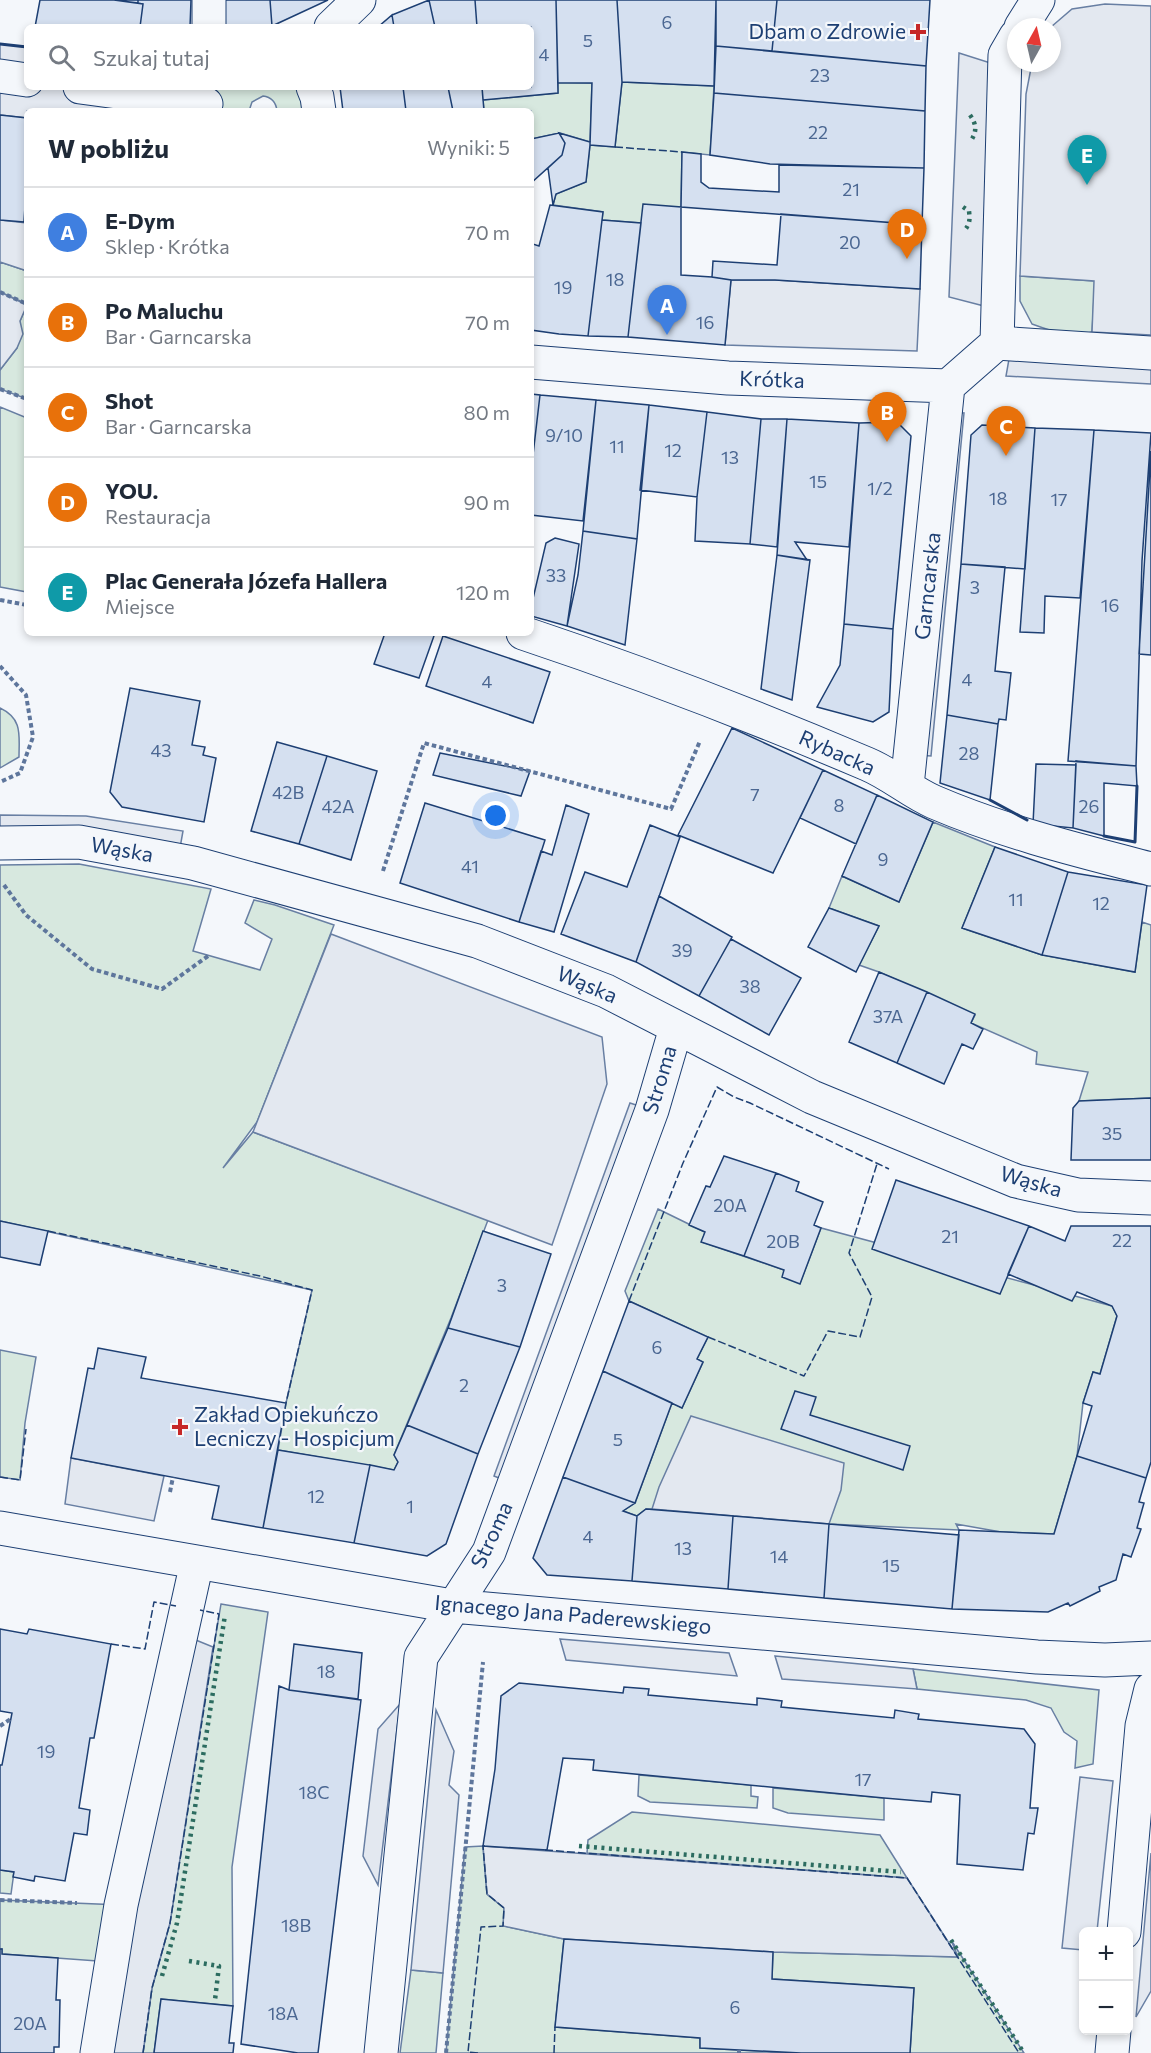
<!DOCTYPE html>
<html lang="pl">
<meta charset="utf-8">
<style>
:root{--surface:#fff;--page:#f6f6f7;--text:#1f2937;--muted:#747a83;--line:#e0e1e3;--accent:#2563eb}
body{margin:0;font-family:Commissioner,sans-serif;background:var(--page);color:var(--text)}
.controls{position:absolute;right:18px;bottom:18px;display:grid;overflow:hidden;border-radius:9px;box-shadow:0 3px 9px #0003}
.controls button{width:54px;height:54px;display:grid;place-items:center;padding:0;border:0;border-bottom:2px solid var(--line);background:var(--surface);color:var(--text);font:30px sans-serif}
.compass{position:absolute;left:1007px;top:18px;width:54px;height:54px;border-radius:50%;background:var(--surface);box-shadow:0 3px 9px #0003;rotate:8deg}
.you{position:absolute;left:496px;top:816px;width:21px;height:21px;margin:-15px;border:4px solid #fff;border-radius:50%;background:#1a73e8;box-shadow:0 0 0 9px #1a73e833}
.badge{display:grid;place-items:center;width:39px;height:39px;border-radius:50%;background:var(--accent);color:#fff;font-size:20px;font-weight:700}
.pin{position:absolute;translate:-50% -50px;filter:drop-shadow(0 2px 3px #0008)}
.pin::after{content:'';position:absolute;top:32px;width:21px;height:18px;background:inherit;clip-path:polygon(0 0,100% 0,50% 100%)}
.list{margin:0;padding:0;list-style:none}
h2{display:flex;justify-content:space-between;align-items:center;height:78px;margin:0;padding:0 24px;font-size:26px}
h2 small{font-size:20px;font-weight:400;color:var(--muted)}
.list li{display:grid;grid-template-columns:39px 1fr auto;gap:18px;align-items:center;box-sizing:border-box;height:90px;padding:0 24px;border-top:2px solid var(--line)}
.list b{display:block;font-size:22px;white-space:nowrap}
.list p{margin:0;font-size:20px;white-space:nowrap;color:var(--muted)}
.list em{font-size:20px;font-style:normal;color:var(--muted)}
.icon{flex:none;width:33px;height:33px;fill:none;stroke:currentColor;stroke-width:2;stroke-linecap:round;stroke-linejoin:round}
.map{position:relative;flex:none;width:1151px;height:2053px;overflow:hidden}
.search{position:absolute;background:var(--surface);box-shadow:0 3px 9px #0003;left:24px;top:24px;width:510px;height:66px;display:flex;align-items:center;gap:15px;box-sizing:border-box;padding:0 21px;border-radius:9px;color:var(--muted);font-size:22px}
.panel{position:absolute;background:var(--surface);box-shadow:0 3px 9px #0003;left:24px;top:108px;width:510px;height:528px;border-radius:9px}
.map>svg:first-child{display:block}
</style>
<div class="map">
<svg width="1151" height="2053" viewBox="0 0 1151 2053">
<rect width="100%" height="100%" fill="#f4f7fb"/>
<path fill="#d7e8df" stroke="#687fa3" stroke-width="1.5" d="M559,82L592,83L590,142L560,133L531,139V111H484L483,100L558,93V83Z
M622,82L714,86L710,155L682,152L681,207L641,223L602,220L603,212L553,205L556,194L586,182L590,145L615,147Z
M211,87H313L319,111H277C276,102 272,97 263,96L252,102L249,111H206V104Z
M0,262L27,271V304L0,292Z
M1020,276L1095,281L1092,332C1073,339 1051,331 1032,324L1020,301Z
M27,305V399L0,389V370L17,348L20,321Z
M0,407L27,418V592L0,587Z
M0,708C23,719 19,735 19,757L0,768Z
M933,822L995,847L962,928L1042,955L1135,972L1142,922L1151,925V1098L1079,1101L1088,1072L1036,1064L1037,1052L971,1023L975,1015L879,972L859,965L879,926L829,908L842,876L899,902Z
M79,864L211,889L193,951L260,970L272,939L245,923L254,900L275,905L334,925L257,1122L223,1168L253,1132L488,1220L451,1318L394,1455L398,1462L394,1470L278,1450L286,1403L312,1290L0,1221V865Z
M658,1209L705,1232L702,1242L784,1270L800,1283L821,1228L1112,1306L1117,1316L1100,1374L1093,1372L1083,1403L1077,1456L1054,1534L1001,1532L956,1524L959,1530L829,1524L652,1509H646L637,1516L623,1511L635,1503L672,1403L682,1408L703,1362L697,1359L708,1337L629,1301L625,1291Z
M0,1350L36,1357L25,1423L20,1480L0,1477Z
M221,1604L268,1612L232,1867L233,2006L161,1999L154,2053H143L152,1988L170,1923L185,1819Z
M913,1669L1099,1690L1093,1764L1075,1768L1077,1741L1064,1732L1051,1708L1026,1700L917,1689Z
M639,1775L751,1785V1796L758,1797L757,1808L650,1802L638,1796Z
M773,1788L884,1798V1820L788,1813L773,1808Z
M632,1812L880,1835L907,1878L587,1853L588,1840Z
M483,1846L487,1894L504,1908V1926L564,1939L555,2027L700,2038V2048L801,2053H446L465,1847Z
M0,1870L14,1872L11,1894L0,1893Z
M0,1900L121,1905L111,1962L2,1954V1949H0Z
M951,1940L1024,2053H910L914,1988L772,1979L773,1952L958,1957Z
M411,1970L443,1973L436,2053H400Z"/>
<path fill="#e3e8f0" stroke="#687fa3" stroke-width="1.5" d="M1105,4L1151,6V335L1092,332L1094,281L1020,276L1026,94L1032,63H1052L1051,27L1072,9Z
M0,44L27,47V87H211L206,104V111H27V118L0,115Z
M959,53L1000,66L984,306L949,297Z
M0,220L27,223V271L0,262Z
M731,280H775L920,289L917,351L725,345Z
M0,292L27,305L20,321L23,334L17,348L0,370Z
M1009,359L1151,368V384L1006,376Z
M949,412L964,413L931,756L917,755Z
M0,815L86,816L183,831L180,848L0,832Z
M331,934L602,1037L607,1084L552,1245L253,1132Z
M630,1103L645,1108L509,1482L494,1476Z
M691,1416L844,1463L841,1490L829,1524L652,1509L659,1487Z
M71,1458L164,1476L154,1521L65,1504Z
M181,1634L213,1647L170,1923L152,1988L143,2053H97Z
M560,1639L729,1653L737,1676L566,1660Z
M775,1656L913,1669L917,1689L782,1679Z
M400,1704L378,1885L363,1856L378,1729Z
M436,1710L454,1751L449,1785L459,1795L443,1973L411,1970Z
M1080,1777L1113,1781L1097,1931L1084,1932L1083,1950L1062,1948Z
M483,1846L907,1878L958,1957L773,1952L564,1939L503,1926L504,1908L487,1894Z
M1151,1853V1991L1136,2017Z"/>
<path fill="#d5e0f0" stroke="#1d3f73" stroke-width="1.5" d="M40,0H114L143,4L140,27H35Z
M114,0H138V3Z
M138,0H191L190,27H140L143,4L138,3Z
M223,0H270L272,26L224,27Z
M270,0H328L272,26Z
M429,0H475L477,27H435Z
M429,0L435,27H394L392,15Z
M475,0H556L558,93L483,100L482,87H531V27H477Z
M556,0H617L622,82L615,147L590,145L592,83H558Z
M617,0H716L714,86L622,82Z
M716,0H777L772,51L716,46Z
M777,0H930L926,66L772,51Z
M392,15L394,27H378Z
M716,46L926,66L925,111L714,93Z
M340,87H403L406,111H343Z
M403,87H448L453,111H406Z
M448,87H482L484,111H453Z
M714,93L925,111L924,168L770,164L710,155Z
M0,115L27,118V185L24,222L0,220Z
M559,133L565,143L562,155L531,183V139Z
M559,133L590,142V145L586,182L556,194L553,205L548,168L562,155L565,143Z
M682,152L701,154V182L709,188L779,192V165L924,168L922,225L681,207Z
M27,188V223L24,222L25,206Z
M643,204L681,207V275L712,277L731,280L725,345L628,337Z
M550,205L603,212L588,336L559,334L531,330V246L533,244L539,246Z
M781,214L922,225L920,289L775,280H731L712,277L713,261L777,265Z
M602,220L641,223L628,337L588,336Z
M531,394L540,395L531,472Z
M540,395L596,400L583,521L531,515V472Z
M596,400L649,405L637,539L583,531Z
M649,405L707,412L697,497L640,490Z
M707,412L761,419L750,544L695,541L697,497Z
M761,419H787L777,547L750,544Z
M787,419L859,423L849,547L795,542L807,560L777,555Z
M897,422L911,436L893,629L844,624L859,423Z
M982,425L1035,428L1025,569L961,564L971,435Z
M1035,428L1094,430L1080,598L1045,596L1044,633L1020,632Z
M1094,430L1151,433L1142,561L1136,766L1068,761Z
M1151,451V655L1139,654Z
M583,531L637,539L625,645L567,626L578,575Z
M555,538L579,544L567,626L531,616V607L546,543Z
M777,555L810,560L792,700L761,689Z
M961,564L1005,567L995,671L1011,673L1006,720L999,719L998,724L947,715Z
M844,624L893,629L889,712L873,722L817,707L840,665Z
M385,633H435L419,678L374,664Z
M443,636L550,672L533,723L426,686Z
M130,688L200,701L192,745L205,747L203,755L216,758L204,822L122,807L110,792Z
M947,715L998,724L990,800L940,783Z
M732,728L823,770L773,873L678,835Z
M277,742L327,756L299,844L251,831Z
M440,753L530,771L521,796L433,775Z
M327,756L377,771L351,860L299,844Z
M1076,761L1136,766L1137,786L1104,783V836L1073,828Z
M1036,764L1076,765L1073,828L1033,824Z
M823,770L877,795L856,844L800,818Z
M877,795L933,822L899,902L842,876Z
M425,803L545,840L519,922L400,883Z
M566,805L589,814L554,932L519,922L541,851L552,855Z
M650,825L680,837L636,962L561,934L585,872L627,887Z
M995,847L1068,872L1042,955L962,928Z
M1068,872L1147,885L1135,972L1042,955Z
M659,896L732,937L699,996L636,962Z
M829,908L879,926L856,972L808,947Z
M731,939L801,978L769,1035L699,996Z
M879,972L927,992L897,1063L849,1042Z
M927,992L975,1014L971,1023L983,1029L973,1049L962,1044L944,1084L897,1063Z
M1151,1098V1160H1071L1073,1108L1079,1101Z
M724,1156L776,1173L744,1256L701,1242L705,1232L689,1225L706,1186L710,1187Z
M776,1173L799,1182L796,1191L823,1202L814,1225L821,1228L800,1284L782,1277L784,1270L744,1256Z
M896,1180L1029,1226L1000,1294L872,1249Z
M0,1221L48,1231L40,1265L0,1257Z
M1029,1226L1065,1241L1071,1226H1151V1462L1146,1478L1077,1456L1092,1406L1083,1403L1093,1372L1100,1374L1117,1316L1112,1306L1077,1292L1072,1301L1008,1274Z
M483,1231L551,1254L520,1347L448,1328Z
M629,1301L708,1337L697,1359L703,1362L682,1408L603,1371Z
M448,1328L520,1347L478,1454L407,1425Z
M98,1348L146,1357L141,1378L286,1403L263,1528L212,1519L219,1486L71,1458L88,1368L94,1369Z
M603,1371L672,1403L635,1503L563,1477Z
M795,1391L816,1397L810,1415L910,1446L903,1470L781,1429Z
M407,1425L478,1454L446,1544L427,1556L354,1543L370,1465L394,1470L398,1462L394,1455Z
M278,1450L370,1465L354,1543L263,1528Z
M1077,1456L1146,1478L1139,1502L1144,1503L1137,1528L1141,1529L1131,1557L1123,1554L1116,1580L1099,1587L1100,1591L1070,1606L1068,1603L1048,1612L952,1609L959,1530L1054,1534Z
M563,1477L635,1503L623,1511L637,1516L632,1581L547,1575L533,1558Z
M646,1509L733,1516L728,1589L632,1581L637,1516Z
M733,1516L829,1524L824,1598L728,1589Z
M829,1524L959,1535L952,1609L824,1598Z
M0,1629L27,1634L29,1629L111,1644L94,1738H90L79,1808L90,1810L87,1835L74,1833L65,1881L35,1876L34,1881L13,1877L14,1872L0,1870V1765H2L12,1713L0,1711Z
M294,1644L362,1653L358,1699L289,1690Z
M519,1683L623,1693L624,1687L649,1689L648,1695L757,1705V1698L782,1701L781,1707L894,1718L895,1710L919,1714L918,1719L1024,1729L1035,1744L1030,1808H1038L1034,1834L1028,1833L1023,1870L957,1864L960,1795L932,1792L931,1802L884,1798L593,1770L594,1760L563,1758L547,1850L483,1846L495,1769L501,1696Z
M279,1686L289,1690L361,1700L318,2053H298L241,2044Z
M564,1939L773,1952L772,1979L914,1988L910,2053H801L700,2048V2038L555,2027Z
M0,1949H2V1954L58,1958L56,2000H60L59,2047H54V2053H0Z
M161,1999L233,2006L229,2043H234L233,2053H154Z"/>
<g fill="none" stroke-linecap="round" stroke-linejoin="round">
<g stroke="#1d3f73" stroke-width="35">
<path id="street" d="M209,27V0
M331,27L359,0
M1021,27L1038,0
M0,76L27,80
M80,87L206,104
M313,87L317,97L319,111
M997,343L1005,55L1016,36
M997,343L1151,353
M531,362L728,378L948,386L997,343
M523,633C640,672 754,716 867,764C891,774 911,792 934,802C1004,832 1077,850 1151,869
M907,786L948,386
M0,843L79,842L193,863L477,941L606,991L812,1097L1016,1181L1078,1195L1151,1198
M0,1528L452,1606L1037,1657L1105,1660L1151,1658
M1124,1932L1142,1726L1151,1689
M97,2053L121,1905L197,1562
M381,2053L421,1657L489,1552L652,1110L676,1028
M1112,2053L1114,2030"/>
</g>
<path stroke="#5e769c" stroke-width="4" stroke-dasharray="4.5 3" stroke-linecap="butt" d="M0,292L27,304
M0,389L27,399
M0,600L27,605
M0,666L26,695L33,737L20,773L0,782
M383,871L424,743L671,809L700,741
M4,885L26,915L92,969L162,989L208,956
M170,1492L173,1477
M0,1726L12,1718
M0,1900L77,1903
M446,2053L483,1662
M739,2053V2050"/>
<use href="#street" stroke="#f4f7fb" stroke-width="33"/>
<path stroke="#2c6c60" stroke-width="4.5" stroke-dasharray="3 4.5" stroke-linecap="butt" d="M970,115C977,125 977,132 970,142
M963,207L969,211C970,220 970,224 964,231
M579,1846L901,1872
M951,1940L1024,2053
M189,1961L219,1966L215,2000
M162,1976L177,1923L225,1615"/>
<path stroke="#1d3f73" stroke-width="1.5" stroke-dasharray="8 3" stroke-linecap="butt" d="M615,147L682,152
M48,1231L260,1276L312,1290L286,1403
M629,1301L683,1163L717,1087L734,1097L750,1103L889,1169
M708,1337L804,1376L828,1331L860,1337L872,1297L849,1253L877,1164
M0,1477L20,1480L26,1429
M111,1644L145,1649L154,1602L176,1606
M545,1850L907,1878L1019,2053
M143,2053L152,1988L170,1923L219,1614L200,1610
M478,2053L468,2052L481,1927L503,1926L504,1908L487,1894L483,1846H485
M554,2053L555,2027"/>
<path stroke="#1d3f73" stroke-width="3" d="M0,44L27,47
M990,800L1027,820
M1104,836L1135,842L1137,786"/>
</g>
<g fill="#c62828" stroke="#f4f7fb" stroke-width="2">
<path d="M915 23h6v6h6v6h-6v6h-6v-6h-6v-6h6z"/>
<path d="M177 1418h6v6h6v6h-6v6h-6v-6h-6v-6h6z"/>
</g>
<g text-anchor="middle" stroke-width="4.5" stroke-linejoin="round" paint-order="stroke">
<g font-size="18" fill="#4b6792">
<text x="667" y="29">6</text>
<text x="588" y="47">5</text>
<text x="544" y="61">4</text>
<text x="820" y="82">23</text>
<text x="818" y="139">22</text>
<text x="851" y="196">21</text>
<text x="850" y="249">20</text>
<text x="615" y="286">18</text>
<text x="563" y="294">19</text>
<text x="705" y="329">16</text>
<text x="564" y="442">9/10</text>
<text x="617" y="453">11</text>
<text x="673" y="457">12</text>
<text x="730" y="464">13</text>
<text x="818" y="488">15</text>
<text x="880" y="495">1/2</text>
<text x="998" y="505">18</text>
<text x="1059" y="506">17</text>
<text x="556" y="582">33</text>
<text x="975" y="594">3</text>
<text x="1110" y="612">16</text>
<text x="967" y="686">4</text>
<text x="487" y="688">4</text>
<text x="161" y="757">43</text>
<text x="969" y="760">28</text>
<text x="288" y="799">42B</text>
<text x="755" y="801">7</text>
<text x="839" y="812">8</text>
<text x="338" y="813">42A</text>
<text x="1089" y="813">26</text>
<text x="883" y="866">9</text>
<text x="470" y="873">41</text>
<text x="1016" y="906">11</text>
<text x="1101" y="910">12</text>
<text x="682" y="957">39</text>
<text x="750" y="993">38</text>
<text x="888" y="1023">37A</text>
<text x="1112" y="1140">35</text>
<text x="730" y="1212">20A</text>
<text x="950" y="1243">21</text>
<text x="1122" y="1247">22</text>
<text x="783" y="1248">20B</text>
<text x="502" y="1292">3</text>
<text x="657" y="1354">6</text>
<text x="464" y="1392">2</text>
<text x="618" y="1446">5</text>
<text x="316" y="1503">12</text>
<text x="410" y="1513">1</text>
<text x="588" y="1543">4</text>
<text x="683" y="1555">13</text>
<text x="779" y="1563">14</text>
<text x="891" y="1572">15</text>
<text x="326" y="1678">18</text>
<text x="46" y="1758">19</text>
<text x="863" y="1786">17</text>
<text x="314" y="1799">18C</text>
<text x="296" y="1932">18B</text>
<text x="735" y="2014">6</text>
<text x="283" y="2020">18A</text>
<text x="30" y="2030">20A</text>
</g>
<g font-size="21" fill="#1d3f73" stroke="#f4f7fb" text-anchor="end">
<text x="906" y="39">Dbam o Zdrowie</text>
<text x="194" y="1422" text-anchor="start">Zakład Opiekuńczo<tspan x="194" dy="24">Lecniczy - Hospicjum</tspan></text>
</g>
<g font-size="21" fill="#1d3f73" stroke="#f4f7fb">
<text transform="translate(772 380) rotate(2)" y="7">Krótka</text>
<text transform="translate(928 586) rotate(-84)" y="7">Garncarska</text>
<text transform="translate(837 753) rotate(24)" y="7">Rybacka</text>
<text transform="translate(122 850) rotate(10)" y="7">Wąska</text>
<text transform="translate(587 985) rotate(23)" y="7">Wąska</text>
<text transform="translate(660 1080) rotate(-73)" y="7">Stroma</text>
<text transform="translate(1031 1182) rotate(16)" y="7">Wąska</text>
<text transform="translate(492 1535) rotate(-65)" y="7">Stroma</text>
<text transform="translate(573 1615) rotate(5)" y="7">Ignacego Jana Paderewskiego</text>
</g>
</g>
</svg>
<div class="controls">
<button>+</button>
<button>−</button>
</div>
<svg class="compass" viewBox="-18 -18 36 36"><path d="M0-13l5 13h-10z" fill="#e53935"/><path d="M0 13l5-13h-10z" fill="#747a83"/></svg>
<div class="you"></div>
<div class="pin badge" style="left:667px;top:335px;background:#3f7fe0">A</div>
<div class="pin badge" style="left:887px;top:442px;background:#e8710a">B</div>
<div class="pin badge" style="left:1006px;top:456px;background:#e8710a">C</div>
<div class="pin badge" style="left:907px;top:259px;background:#e8710a">D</div>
<div class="pin badge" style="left:1087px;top:185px;background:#0f9aa8">E</div>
<div class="search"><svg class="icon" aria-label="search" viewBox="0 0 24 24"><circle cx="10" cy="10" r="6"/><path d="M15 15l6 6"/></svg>Szukaj tutaj</div>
<section class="panel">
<h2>W pobliżu<small>Wyniki: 5</small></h2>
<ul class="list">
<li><span class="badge" style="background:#3f7fe0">A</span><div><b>E-Dym</b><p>Sklep · Krótka</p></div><em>70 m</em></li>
<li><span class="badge" style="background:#e8710a">B</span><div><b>Po Maluchu</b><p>Bar · Garncarska</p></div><em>70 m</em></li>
<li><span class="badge" style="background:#e8710a">C</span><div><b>Shot</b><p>Bar · Garncarska</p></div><em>80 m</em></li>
<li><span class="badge" style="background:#e8710a">D</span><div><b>YOU.</b><p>Restauracja</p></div><em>90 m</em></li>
<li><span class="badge" style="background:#0f9aa8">E</span><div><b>Plac Generała Józefa Hallera</b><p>Miejsce</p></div><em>120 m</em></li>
</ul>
</section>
</div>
